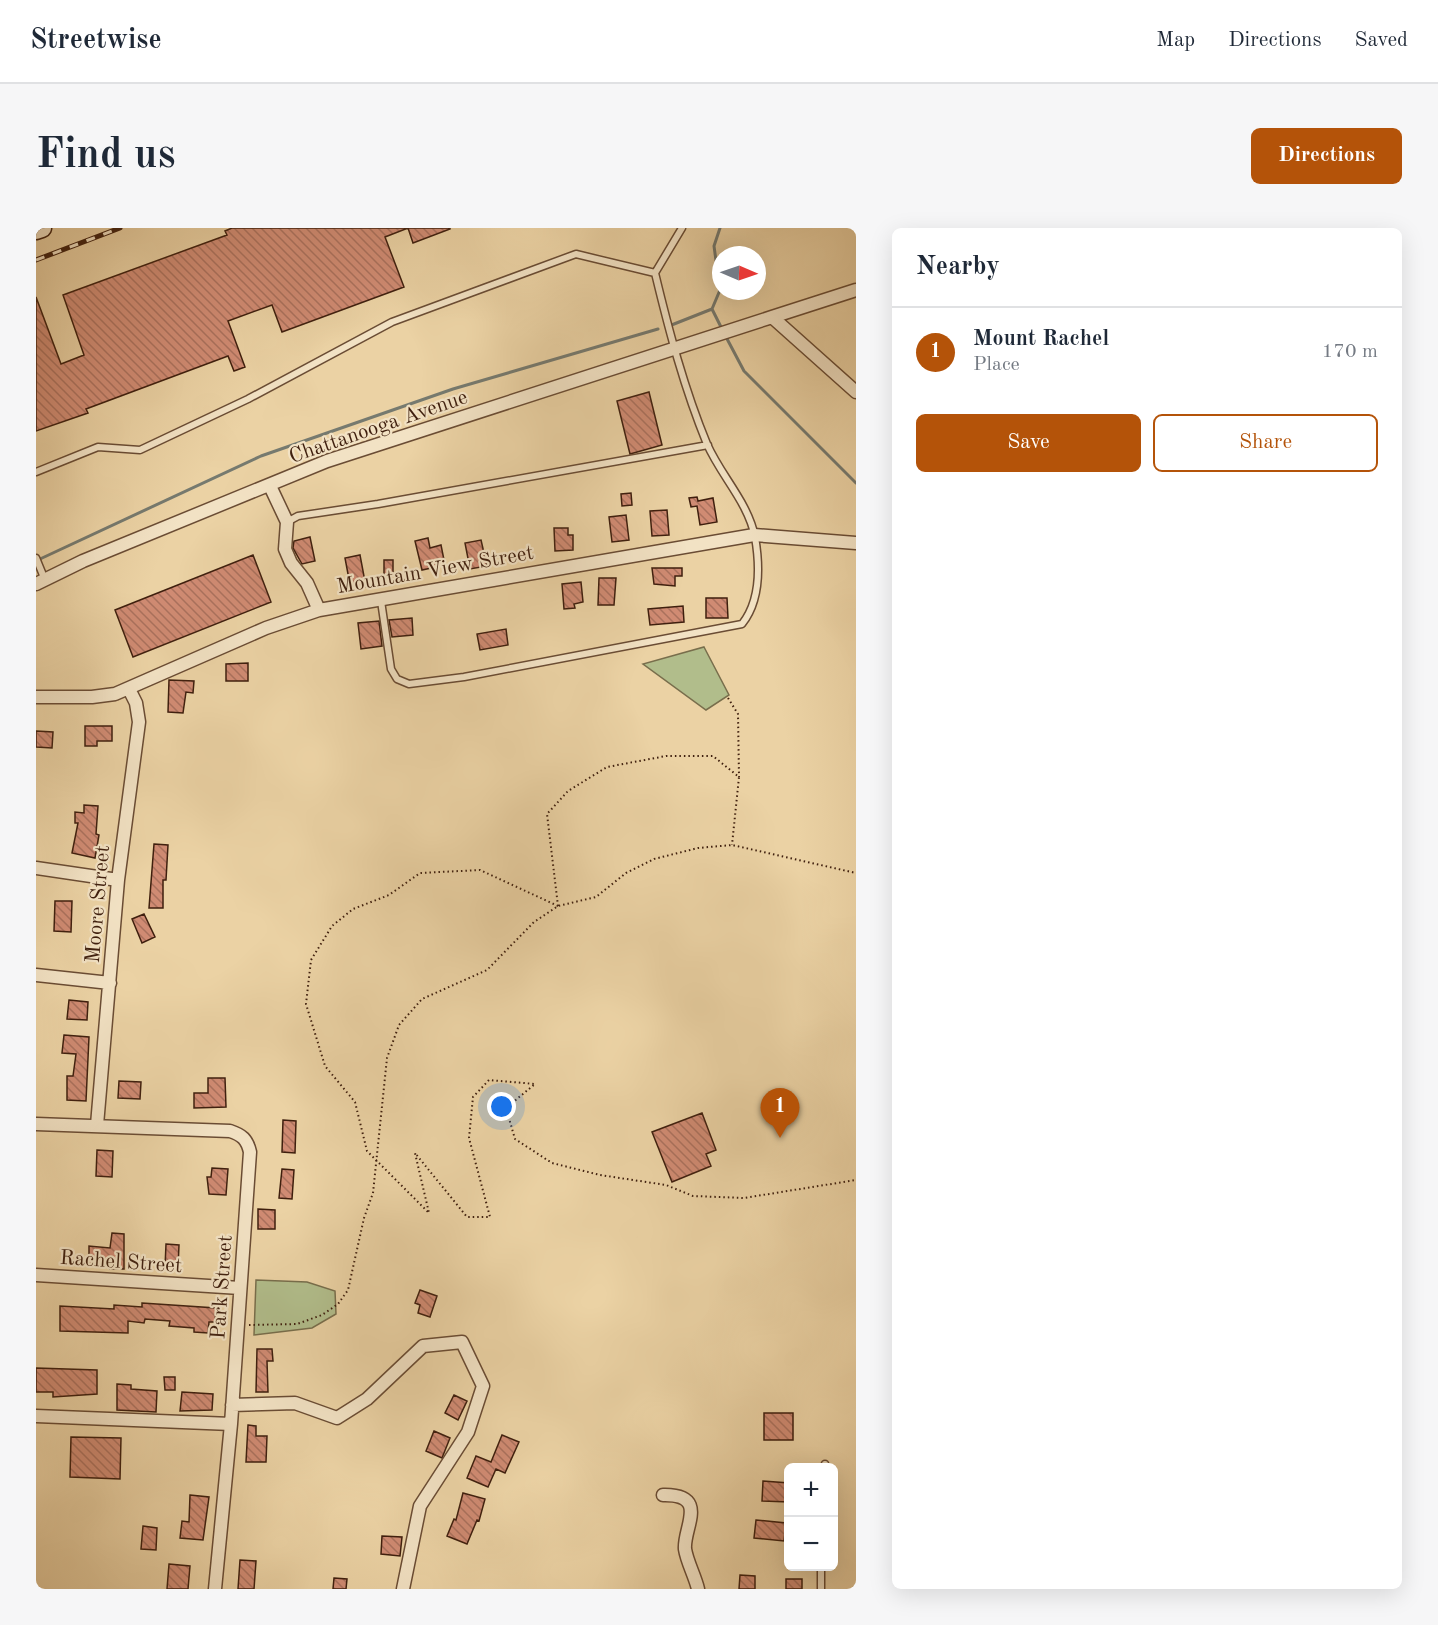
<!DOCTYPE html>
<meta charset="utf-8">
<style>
:root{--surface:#fff;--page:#f6f6f7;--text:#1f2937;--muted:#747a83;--line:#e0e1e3;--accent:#b45309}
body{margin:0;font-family:"Old Standard TT",serif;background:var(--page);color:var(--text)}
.controls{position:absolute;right:18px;bottom:18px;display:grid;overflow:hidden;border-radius:9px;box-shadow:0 6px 24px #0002}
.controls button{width:54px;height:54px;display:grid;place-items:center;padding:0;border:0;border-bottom:2px solid var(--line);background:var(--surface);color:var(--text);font:30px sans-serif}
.compass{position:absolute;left:676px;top:18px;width:54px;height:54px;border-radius:50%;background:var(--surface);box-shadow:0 6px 24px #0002;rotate:92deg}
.you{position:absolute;left:466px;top:879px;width:21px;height:21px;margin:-15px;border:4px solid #fff;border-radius:50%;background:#1a73e8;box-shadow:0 0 0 9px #1a73e833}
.badge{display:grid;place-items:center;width:39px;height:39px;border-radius:50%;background:var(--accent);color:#fff;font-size:20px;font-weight:700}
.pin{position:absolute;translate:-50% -50px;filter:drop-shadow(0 2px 3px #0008)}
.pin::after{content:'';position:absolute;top:32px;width:21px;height:18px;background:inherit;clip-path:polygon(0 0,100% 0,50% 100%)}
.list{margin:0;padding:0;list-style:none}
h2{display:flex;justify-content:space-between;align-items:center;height:78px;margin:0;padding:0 24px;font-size:26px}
h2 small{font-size:20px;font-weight:400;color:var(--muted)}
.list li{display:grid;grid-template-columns:39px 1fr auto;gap:18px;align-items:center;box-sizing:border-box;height:90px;padding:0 24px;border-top:2px solid var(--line)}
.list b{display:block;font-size:22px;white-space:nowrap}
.list p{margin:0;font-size:20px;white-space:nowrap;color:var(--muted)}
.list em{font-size:20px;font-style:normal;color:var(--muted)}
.actions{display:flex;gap:12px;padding:18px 24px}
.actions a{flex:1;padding:14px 0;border:2px solid var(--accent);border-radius:9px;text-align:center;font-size:21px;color:var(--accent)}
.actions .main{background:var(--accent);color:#fff}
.map{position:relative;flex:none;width:820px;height:1361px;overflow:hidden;border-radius:9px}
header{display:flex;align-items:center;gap:36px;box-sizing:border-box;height:84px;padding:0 30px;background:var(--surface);border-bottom:2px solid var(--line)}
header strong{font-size:28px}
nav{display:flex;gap:33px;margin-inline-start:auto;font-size:21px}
.intro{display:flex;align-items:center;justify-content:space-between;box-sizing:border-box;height:144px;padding:0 36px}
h1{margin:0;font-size:42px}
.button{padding:15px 27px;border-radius:9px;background:var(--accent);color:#fff;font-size:21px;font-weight:700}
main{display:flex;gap:36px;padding:0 36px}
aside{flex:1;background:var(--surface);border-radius:9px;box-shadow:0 6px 24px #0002}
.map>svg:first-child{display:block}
</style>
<header>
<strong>Streetwise</strong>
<nav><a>Map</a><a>Directions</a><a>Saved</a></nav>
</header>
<div class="intro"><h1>Find us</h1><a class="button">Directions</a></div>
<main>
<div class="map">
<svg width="820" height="1361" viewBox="0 0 820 1361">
<defs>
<pattern id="building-back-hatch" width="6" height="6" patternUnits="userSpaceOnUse" patternTransform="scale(1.5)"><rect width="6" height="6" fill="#d08b73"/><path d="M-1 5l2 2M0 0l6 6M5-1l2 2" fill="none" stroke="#aa715d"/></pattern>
</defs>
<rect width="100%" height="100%" fill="#ebd2a4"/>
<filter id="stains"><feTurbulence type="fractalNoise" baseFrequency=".00333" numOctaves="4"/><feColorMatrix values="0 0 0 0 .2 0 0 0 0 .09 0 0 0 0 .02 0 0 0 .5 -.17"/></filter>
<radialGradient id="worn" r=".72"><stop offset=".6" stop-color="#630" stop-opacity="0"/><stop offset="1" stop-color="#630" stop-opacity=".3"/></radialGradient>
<path fill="#b1bd8b" stroke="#786e4c" stroke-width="1.5" d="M668,419L693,467L670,482L607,436Z
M220,1052L271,1054L299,1063L300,1086L276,1100L218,1107Z"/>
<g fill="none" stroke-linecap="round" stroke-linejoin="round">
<path stroke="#767a6f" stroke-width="3" d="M684,0L678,18L684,62L676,81L686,101
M633,98L676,81
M689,107L708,143L820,255
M4,331L225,228L417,161L622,101"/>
</g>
<path fill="url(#building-back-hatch)" stroke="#3f1f0e" stroke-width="1.5" d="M196,0H372L349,9L368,59L246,104L236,77L192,93L209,139L198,143L192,128L50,181L52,185L0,203V69L25,136L48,127L27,67L191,7L189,3Z
M372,0H414V1L377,15Z
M613,164L626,217L594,226L581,173Z
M595,265L596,277L586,278L585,266Z
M661,269L662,273L677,270L681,294L664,297L661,278L655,279L653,270Z
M631,282L633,307L616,308L614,283Z
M590,287L593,312L576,314L573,289Z
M518,300H532V307H537V322L519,323Z
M274,309L279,333L266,336L257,320L258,313Z
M392,310L394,320L405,317L409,337L386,342L379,313Z
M445,312L451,338L434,341L429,315Z
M217,327L235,374L97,429L79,382Z
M324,327L330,359L315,362L309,330Z
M348,332H357V347H348Z
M616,340H646V348H639V358L618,356Z
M563,350H580L578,377H562Z
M545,354L547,374L538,376L539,380L528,381L526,356Z
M670,370H691L692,390H670Z
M647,378L648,394L614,397L612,381Z
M376,390L377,407L356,409L353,392Z
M343,393L346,418L325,421L322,395Z
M470,401L472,417L444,422L441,406Z
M212,435V453H190V436Z
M133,452L158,453L157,465L150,464L147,485L132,484Z
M49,498H76V513H61V518H49Z
M0,503L17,504L16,520L0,519Z
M48,577L62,578L60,606L63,607L59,630L36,625L42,595H39V584L48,585Z
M118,616L132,617L130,652H127V680H113Z
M19,673H36L35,704L18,703Z
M108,686L119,709L106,715L96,691Z
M33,772L52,774L51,792L31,791Z
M28,807L53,809L50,873L31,872V848H37L40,826L26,825Z
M172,850H189L190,879L158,880V865H172Z
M83,853L105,854L104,871L82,870Z
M666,885L680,922L670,926L675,938L636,954L616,904Z
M247,892L260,893L259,925L246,924Z
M61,922L77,923L76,949L60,948Z
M176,940L192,941L190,967L173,966L171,949H175Z
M246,941L258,942L256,971L243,970Z
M222,981L239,982V1001H222Z
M76,1005L88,1006V1041H74V1037L53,1036V1018L74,1020Z
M130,1016L143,1017L142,1040L129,1039Z
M384,1062L401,1068L394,1089L382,1085L384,1077L379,1075Z
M106,1075L180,1080L179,1094H173L172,1105L158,1104V1100L133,1098L134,1093L109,1091L108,1095L92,1093V1105L24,1103V1078L78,1081V1077L106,1079Z
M221,1121H236L237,1133H231L232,1164H220Z
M0,1140L61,1142V1166L17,1169V1164H0Z
M128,1149H139V1162H129Z
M81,1156L95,1157V1161L121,1163L120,1184L81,1182Z
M146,1164L177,1166L176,1182L144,1183Z
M418,1167L431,1173L422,1192L409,1185Z
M728,1185H757V1212H728Z
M212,1197L220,1198V1208H231L230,1234H210Z
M398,1203L414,1210L406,1230L390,1223Z
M466,1207L483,1214L469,1245L460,1241L452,1259L431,1250L440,1228L455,1234Z
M35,1209L85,1210L84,1251L34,1249Z
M727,1253L753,1255V1274L726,1273Z
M427,1265L449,1271L443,1293L441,1292L431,1316L411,1308L418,1291L420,1292Z
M154,1267L173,1269L167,1312L144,1310L146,1293L153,1294Z
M720,1292L750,1295L748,1313L718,1310Z
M107,1298L121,1300L120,1322L105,1321Z
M346,1308L366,1309L364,1328L345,1326Z
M204,1332L220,1333L218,1361H202Z
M133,1336L154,1338L152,1361H131Z
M704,1347L719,1348V1361H703Z
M298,1350L311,1351L310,1361H297Z
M750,1351H766V1361H750Z"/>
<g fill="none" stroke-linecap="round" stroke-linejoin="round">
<g stroke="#6a4c34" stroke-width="9">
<path id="service" d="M0,244L62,219L104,222L212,171L356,94L540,26L619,45
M251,294L262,288L342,276L672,217
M0,330L9,352
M345,373L355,441L361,451L373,456L428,449L706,396C725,372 724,338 719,309C712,274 685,248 671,216C648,160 633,103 619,45L646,0
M789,1240V1236
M785,1361V1338"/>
</g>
<g stroke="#6a4c34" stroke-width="15">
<path id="minor" d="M736,89L820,62
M234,258L251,294L249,321L255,335L271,355L283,382
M0,356L47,333L291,233L736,89L820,164
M0,469H56L79,466L230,400L283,382L718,307L820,315
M0,640L82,652
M0,747L74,755
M0,896L194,903C206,907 211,911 214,924L195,1196L179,1361
M61,897L82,652L103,494L100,475L93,461
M0,1047L204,1060
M196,1177L259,1175L301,1190L331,1171L387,1118L426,1114L447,1158L432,1204L384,1278L367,1361
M0,1188L195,1196
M627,1267C674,1266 647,1300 649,1321C651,1334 659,1348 662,1361"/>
</g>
<g stroke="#3f1f0e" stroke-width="21">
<path id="secondary" d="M0,2L6,0"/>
</g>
<path stroke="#3f1f0e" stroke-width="2" stroke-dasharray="1.5 3" stroke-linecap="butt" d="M692,470L702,486L703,549
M522,678L444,642L384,645L353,667L317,681L296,698L275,732L270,776L289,838L319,874L331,923L393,985L379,925L431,989H454L433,910L437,869L453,852L499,856L470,880L479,911L516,935L564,947L630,957L657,968L708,970L820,952
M522,678L511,586L532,563L571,539L630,528H677L703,549L696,617
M213,1097L261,1096L286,1087L302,1076L312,1062L328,990L337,965L351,830L363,797L386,771L451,742L498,694L522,678L560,669L590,645L618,631L662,620L696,617L820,645"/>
<use href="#service" stroke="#f2e2c4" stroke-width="6"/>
<use href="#minor" stroke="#f2e2c4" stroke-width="12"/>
<use href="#secondary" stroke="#f2e2c4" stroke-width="18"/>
<g stroke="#3f1f0e" stroke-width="5">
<path id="rail" d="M0,32L84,0"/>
</g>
<use href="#rail" stroke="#f2e2c4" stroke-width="3" stroke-dasharray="9" stroke-linecap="butt"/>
</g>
<g text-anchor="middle" stroke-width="4.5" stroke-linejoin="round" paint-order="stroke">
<g font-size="21" fill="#3f1f0e" stroke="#f2e2c4">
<text transform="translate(342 198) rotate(-19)" y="7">Chattanooga Avenue</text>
<text transform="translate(399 341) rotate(-10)" y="7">Mountain View Street</text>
<text transform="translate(61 676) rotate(-85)" y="7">Moore Street</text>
<text transform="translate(85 1033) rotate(4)" y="7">Rachel Street</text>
<text transform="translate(185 1059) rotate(-86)" y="7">Park Street</text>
</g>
</g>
<rect width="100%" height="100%" filter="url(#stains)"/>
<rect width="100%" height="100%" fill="url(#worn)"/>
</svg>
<div class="controls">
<button>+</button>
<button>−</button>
</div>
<svg class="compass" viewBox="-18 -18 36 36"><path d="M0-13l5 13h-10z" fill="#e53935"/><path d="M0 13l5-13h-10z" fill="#747a83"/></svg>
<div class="you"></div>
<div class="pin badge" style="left:744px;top:910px">1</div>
</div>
<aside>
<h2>Nearby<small></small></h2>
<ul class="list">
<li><span class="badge">1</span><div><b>Mount Rachel</b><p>Place</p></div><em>170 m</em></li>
</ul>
<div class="actions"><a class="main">Save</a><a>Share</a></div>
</aside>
</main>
